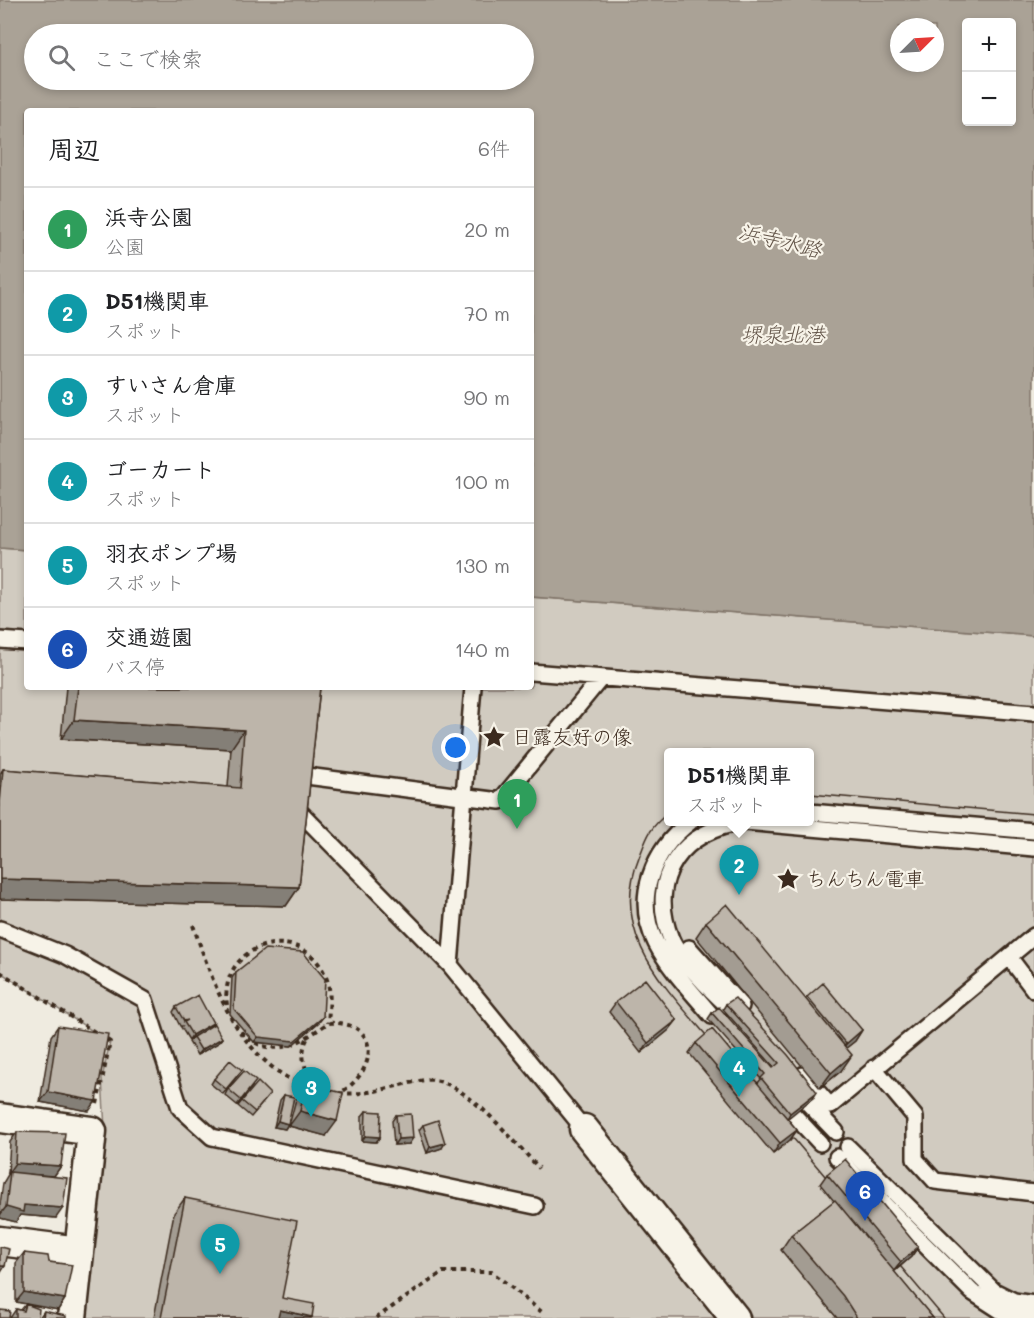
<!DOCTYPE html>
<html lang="ja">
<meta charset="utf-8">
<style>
:root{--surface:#fff;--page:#f6f6f6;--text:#202124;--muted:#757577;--line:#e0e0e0;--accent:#0f766e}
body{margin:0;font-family:Mali,"Klee One",sans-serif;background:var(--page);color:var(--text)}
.controls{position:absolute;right:18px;top:18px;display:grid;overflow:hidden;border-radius:6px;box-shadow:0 3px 9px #0003}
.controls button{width:54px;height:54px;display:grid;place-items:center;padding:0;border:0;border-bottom:2px solid var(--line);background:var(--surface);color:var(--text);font:30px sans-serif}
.compass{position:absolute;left:890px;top:18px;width:54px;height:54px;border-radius:50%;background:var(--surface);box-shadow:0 3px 9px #0003;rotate:66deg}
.you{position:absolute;left:456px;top:748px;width:21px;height:21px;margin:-15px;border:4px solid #fff;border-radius:50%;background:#1a73e8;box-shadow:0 0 0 9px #1a73e833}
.badge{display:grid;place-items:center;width:39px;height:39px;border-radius:50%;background:var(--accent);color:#fff;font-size:20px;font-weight:700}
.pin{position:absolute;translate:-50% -50px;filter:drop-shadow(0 2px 3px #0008)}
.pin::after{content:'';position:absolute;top:32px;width:21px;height:18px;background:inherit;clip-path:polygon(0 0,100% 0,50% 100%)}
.popup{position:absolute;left:664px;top:748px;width:150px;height:78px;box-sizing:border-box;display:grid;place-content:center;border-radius:6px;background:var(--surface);filter:drop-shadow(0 2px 4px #0005);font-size:20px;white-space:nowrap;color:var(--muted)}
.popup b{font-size:22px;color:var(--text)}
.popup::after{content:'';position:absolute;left:50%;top:100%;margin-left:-12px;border:12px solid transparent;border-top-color:var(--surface)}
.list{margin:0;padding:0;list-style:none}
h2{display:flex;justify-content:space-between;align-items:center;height:78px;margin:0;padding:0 24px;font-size:26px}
h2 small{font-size:20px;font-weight:400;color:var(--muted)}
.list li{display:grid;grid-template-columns:39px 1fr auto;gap:18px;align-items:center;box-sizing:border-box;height:84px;padding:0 24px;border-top:2px solid var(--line)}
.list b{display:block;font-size:22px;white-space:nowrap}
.list p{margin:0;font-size:20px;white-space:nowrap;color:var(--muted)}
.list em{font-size:20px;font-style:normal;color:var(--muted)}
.icon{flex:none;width:33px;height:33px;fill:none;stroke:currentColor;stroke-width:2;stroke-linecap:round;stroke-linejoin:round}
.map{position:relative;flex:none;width:1034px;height:1318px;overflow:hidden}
.search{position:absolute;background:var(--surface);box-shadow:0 3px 9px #0003;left:24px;top:24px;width:510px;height:66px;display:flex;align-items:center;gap:15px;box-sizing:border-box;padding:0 21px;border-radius:33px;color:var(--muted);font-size:22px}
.panel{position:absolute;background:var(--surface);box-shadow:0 3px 9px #0003;left:24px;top:108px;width:510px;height:582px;border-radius:6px}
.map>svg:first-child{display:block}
</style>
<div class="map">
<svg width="1034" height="1318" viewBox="0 0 1034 1318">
<rect width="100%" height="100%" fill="#efebe0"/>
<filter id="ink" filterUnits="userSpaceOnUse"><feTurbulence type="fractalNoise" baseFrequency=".0167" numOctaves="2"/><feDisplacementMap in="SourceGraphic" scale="12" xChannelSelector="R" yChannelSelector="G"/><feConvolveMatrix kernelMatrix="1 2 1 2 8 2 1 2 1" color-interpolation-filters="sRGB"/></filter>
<g filter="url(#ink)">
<path fill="#d1cbc0" stroke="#867a6f" stroke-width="1.5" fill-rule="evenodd" d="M0,548L27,550V687H531V597L1034,636V1318H86L105,1129L102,1078L110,1042L0,972ZM668,752H810V822H668Z"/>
<path fill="#aaa296" stroke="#7e7266" stroke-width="1.5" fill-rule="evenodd" d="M0,0H1034V636L531,597V111H27V550L0,548ZM966,22H1012V122H966ZM899,27H935V63H899ZM34,34H524V80H34Z"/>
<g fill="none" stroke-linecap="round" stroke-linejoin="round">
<g stroke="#3b2a1e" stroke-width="20">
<path id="lane" d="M0,640L27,642
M531,672L1034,713
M473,687L450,965L584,1129
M299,775L500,801L601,678
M296,808L450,965
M810,812L1034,831
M690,822C653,850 633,898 656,943C670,970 693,993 712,1016
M0,929L65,955L145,1000L180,1108L212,1137L535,1206
M689,948L741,1006
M1009,957L1034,990
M727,1005C711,991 679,958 671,939C646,877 683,829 745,822L1034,848
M874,1068L915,1117V1159L935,1181L1034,1193
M803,1075L830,1106L1034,936
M807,1102L836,1132
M792,1113L820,1143
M848,1147L994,1291L1014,1301L1034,1304
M837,1157L972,1292L1006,1314L1034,1318"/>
</g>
<g stroke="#3b2a1e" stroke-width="33">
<path id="street" d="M0,1118L92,1131L72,1318
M584,1129L735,1318
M0,1241L79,1251"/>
</g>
<path stroke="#3b2a1e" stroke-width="4" stroke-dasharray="4.5 4.5" stroke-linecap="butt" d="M193,925C213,982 232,1043 286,1077C295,1082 307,1084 317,1087
M0,972L98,1034
M227,1005C218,942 303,919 326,977C332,991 329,1008 328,1023
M241,1032C273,1063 300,1042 328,1023C380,1020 380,1069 340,1093
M307,1039C299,1055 305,1070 314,1085
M339,1093C371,1096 394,1085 425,1080C460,1074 516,1144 539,1168
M97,1104L110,1042L104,1038
M376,1318L443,1272H492L543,1313"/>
<use href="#lane" stroke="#f7f3e8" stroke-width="15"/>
<use href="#street" stroke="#f7f3e8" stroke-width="28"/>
<path stroke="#3b2a1e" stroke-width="1.5" d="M810,794L1034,814
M668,813C649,828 647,837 639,858C607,937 670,991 716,1047
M782,1125L836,1189
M890,1254L944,1318"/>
</g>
<path fill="#a39c92" stroke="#3b2a1e" stroke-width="1.5" d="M66,687H320L299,887L286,906L0,899V774L3,769L228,787L231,749L61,739Z
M706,922L805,999L807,997L862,1030L855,1041L846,1048L841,1071L820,1088L696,937Z
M236,972L323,1017L319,1022L291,1046L254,1042L230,1014L232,978Z
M616,1002L677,1020L669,1030L641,1053L609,1012Z
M726,1004L814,1097L787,1118L797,1130L790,1140L773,1154L689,1053L696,1043L758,1083L761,1079L708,1019L712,1013L773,1068L774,1067L723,1009Z
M176,1007L213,1023L211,1026L222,1038L218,1043L197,1055L189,1042L191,1039L189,1040L181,1027L182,1026H180L173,1012Z
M58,1026L96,1101L89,1111L40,1102L51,1036Z
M242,1070L223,1094L211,1084L214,1079Z
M306,1084L326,1136L289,1126L296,1099Z
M252,1087L237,1105L225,1095L228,1089Z
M284,1095L288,1124L285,1129L274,1127L280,1100Z
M266,1099L251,1117L238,1106L242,1101Z
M366,1111L380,1137L376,1142L362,1141V1116Z
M396,1115L409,1144L394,1145L392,1121Z
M423,1125L442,1148L427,1153L419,1130Z
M17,1132L61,1166L54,1176L56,1218L20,1215L16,1222L0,1218V1204L3,1183L9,1173H8L10,1142Z
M827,1174L918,1247L911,1257L894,1272L933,1318H837L832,1312L781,1250L791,1235L834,1201L820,1184Z
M185,1198L282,1298L312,1317L311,1318H154L174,1213Z
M24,1253L49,1262L65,1299L58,1310L16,1302V1263Z
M26,1304L38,1318H10L16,1309L21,1310Z
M44,1311L43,1318H39Z"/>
<path fill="#847f77" stroke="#3b2a1e" stroke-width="1.5" d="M74,720L244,730L231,749L61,739Z
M0,879L299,887L286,906L0,899Z
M323,1017L319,1022L291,1046L254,1042L258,1037Z
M677,1020L669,1030L641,1053L648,1043Z
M213,1023L210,1028L193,1037L189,1040L192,1035Z
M862,1030L855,1041L839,1054L846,1044Z
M222,1038L218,1043L197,1055L201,1050Z
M852,1055L841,1071L820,1088L831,1073Z
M48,1092L96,1101L89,1111L40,1102Z
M817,1092L814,1097L787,1119L790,1113Z
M300,1111L337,1121L326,1136L289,1126Z
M278,1121L288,1124L285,1129L274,1127Z
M797,1130L790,1140L773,1154L780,1143Z
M365,1136L380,1137L376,1142L362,1141Z
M413,1138L409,1144L394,1145L398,1139Z
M445,1143L442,1148L427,1153L430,1147Z
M15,1163L61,1166L54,1176L8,1173Z
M24,1205L63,1208L56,1218L20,1215L16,1222L0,1218V1215L6,1207Z
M918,1247L911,1257L893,1272L901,1262Z
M0,1266H5L0,1274Z
M24,1292L65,1299L58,1310L16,1302Z
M280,1310L312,1317L311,1318H274Z"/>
<path fill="#bdb5aa" stroke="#3b2a1e" stroke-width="1.5" d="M78,687H320L299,887L0,879V804L3,769L240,788L244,730L74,720Z
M727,904L852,1055L831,1073L706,922Z
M265,949L303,952L325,979L323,1017L294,1041L258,1037L234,1009L236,972Z
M645,979L677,1020L648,1043L616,1002Z
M823,983L862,1030L846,1044L807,997Z
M198,995L213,1023L192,1035L184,1022L188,1020L184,1021L176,1007Z
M735,998L788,1055L817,1092L790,1113L761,1078L765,1074L712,1013L719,1007L773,1068L779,1063L726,1004Z
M214,1024L222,1038L201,1050L193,1037Z
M58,1026L108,1034L96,1101L48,1092Z
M712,1029L797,1130L780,1143L696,1043Z
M230,1060L242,1070L226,1089L214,1079Z
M244,1071L256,1081L241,1100L228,1089Z
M258,1082L270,1094L255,1112L242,1101Z
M306,1084L343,1093L337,1121L300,1111Z
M284,1095L294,1097L288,1124L278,1121Z
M366,1111L381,1112L380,1137L365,1136Z
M411,1114L413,1138L398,1139L396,1115Z
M438,1120L445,1143L430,1147L423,1125Z
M17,1132L65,1133L61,1166L15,1163Z
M845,1159L918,1247L901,1262L827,1174Z
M10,1172L67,1178L63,1208L24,1205L23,1212L6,1207Z
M185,1198L297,1221L282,1298L314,1304L312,1317L280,1310L278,1318H161Z
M835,1200L933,1318H857L843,1296L791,1235Z
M0,1247L9,1249L5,1266H0Z
M24,1253L48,1256L49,1262L72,1265L65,1299L24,1292Z
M26,1304L39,1309L38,1318H16V1309L24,1311Z
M0,1310L10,1311L9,1318H0Z
M44,1311L66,1316V1318H43Z"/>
</g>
<defs>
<g id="sight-bare" transform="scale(1.8)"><path d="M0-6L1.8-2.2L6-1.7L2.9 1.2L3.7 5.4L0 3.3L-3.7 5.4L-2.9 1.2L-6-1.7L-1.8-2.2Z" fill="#3b2a1e" stroke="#f7f3e8" stroke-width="2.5" paint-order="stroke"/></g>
</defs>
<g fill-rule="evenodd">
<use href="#sight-bare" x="494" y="737"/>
<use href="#sight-bare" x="788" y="879"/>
</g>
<g text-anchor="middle" stroke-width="4.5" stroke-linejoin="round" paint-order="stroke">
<g font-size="20" fill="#3b2a1e" stroke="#f7f3e8" text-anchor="start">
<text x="512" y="744">日露友好の像</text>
<text x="806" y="886">ちんちん電車</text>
</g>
<g font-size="21" font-style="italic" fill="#625448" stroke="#f7f3e8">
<text transform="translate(780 241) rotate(14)" y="7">浜寺水路</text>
<text x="783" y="342">堺泉北港</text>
</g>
</g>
</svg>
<div class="controls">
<button>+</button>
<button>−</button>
</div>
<svg class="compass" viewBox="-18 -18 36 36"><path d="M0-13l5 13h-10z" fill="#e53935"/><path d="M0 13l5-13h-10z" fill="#757577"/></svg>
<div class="you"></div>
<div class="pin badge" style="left:517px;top:829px;background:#2e9e5b">1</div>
<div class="pin badge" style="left:739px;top:895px;background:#0f9aa8">2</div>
<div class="popup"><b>D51機関車</b>スポット</div>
<div class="pin badge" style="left:311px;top:1117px;background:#0f9aa8">3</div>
<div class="pin badge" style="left:739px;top:1097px;background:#0f9aa8">4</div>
<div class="pin badge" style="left:220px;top:1274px;background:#0f9aa8">5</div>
<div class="pin badge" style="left:865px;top:1221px;background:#1a4fb4">6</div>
<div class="search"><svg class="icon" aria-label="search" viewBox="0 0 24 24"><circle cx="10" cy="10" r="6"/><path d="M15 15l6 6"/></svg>ここで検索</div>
<section class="panel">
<h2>周辺<small>6件</small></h2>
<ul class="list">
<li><span class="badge" style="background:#2e9e5b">1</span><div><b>浜寺公園</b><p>公園</p></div><em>20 m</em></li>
<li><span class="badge" style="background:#0f9aa8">2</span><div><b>D51機関車</b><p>スポット</p></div><em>70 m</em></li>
<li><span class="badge" style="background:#0f9aa8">3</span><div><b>すいさん倉庫</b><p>スポット</p></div><em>90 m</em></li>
<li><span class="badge" style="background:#0f9aa8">4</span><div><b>ゴーカート</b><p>スポット</p></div><em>100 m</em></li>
<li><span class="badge" style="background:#0f9aa8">5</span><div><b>羽衣ポンプ場</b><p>スポット</p></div><em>130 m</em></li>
<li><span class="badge" style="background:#1a4fb4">6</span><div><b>交通遊園</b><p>バス停</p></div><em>140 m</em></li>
</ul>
</section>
</div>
